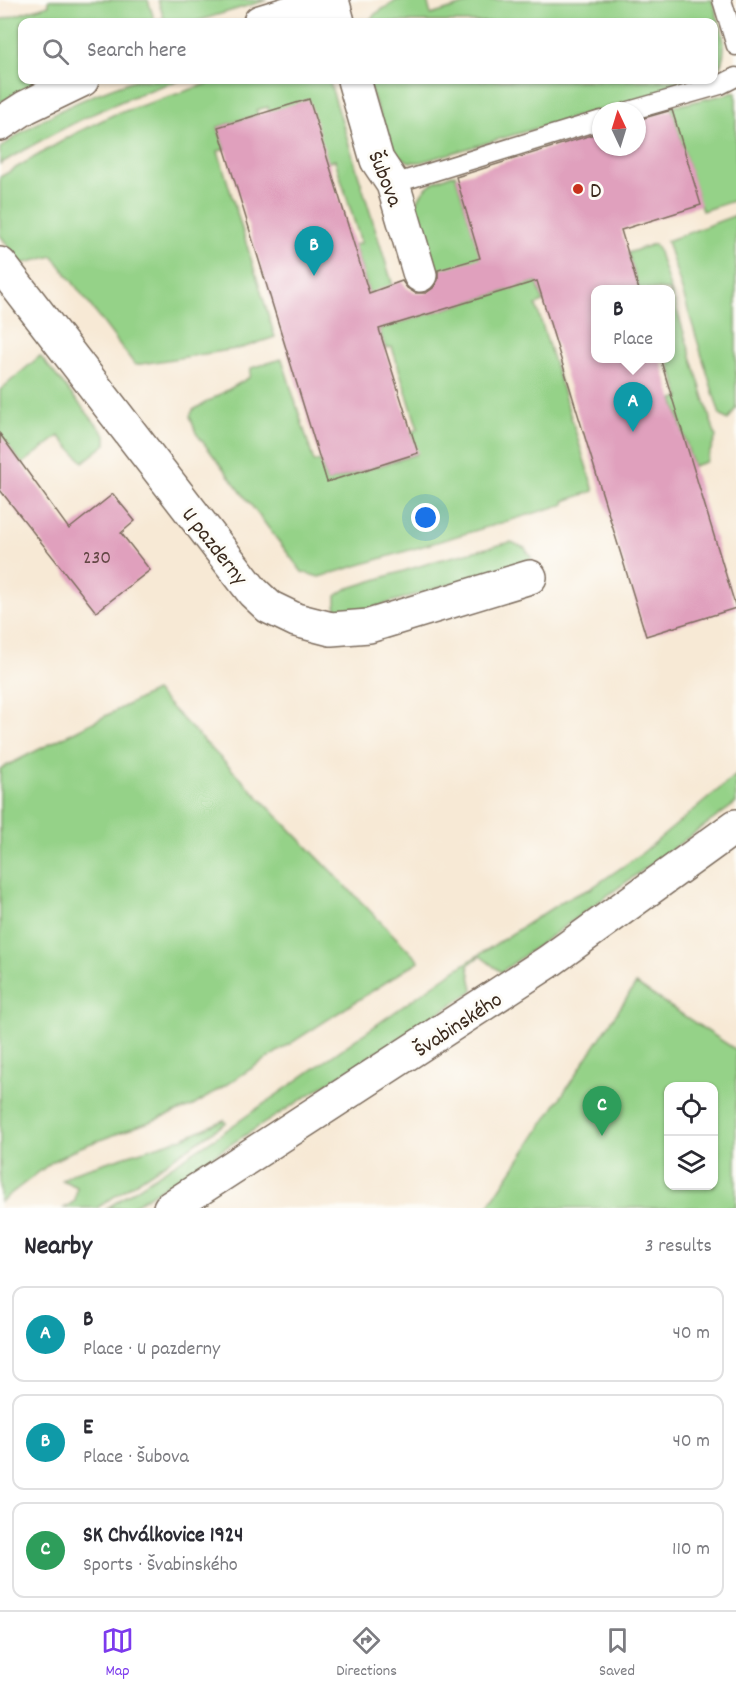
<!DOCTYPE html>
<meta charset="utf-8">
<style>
:root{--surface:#fff;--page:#f7f7f7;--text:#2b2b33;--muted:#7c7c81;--line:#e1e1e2;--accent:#7c3aed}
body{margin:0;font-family:Dekko,sans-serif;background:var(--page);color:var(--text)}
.controls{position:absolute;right:18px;bottom:18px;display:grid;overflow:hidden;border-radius:12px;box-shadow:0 2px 4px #0004}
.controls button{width:54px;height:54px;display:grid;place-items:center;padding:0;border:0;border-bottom:2px solid var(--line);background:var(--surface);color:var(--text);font:30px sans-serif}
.compass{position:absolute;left:592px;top:102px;width:54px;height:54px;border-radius:50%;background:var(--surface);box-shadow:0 2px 4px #0004;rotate:356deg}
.you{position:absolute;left:426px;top:518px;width:21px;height:21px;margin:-15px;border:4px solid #fff;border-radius:50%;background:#1a73e8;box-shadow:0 0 0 9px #1a73e833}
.badge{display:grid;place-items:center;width:39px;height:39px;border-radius:50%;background:var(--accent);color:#fff;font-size:20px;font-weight:700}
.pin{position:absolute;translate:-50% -50px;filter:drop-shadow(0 2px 3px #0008)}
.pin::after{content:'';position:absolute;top:32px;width:21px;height:18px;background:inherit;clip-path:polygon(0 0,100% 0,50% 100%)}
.popup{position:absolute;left:591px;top:285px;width:84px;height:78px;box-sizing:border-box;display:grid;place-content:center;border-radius:12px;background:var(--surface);filter:drop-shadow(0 2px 4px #0005);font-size:20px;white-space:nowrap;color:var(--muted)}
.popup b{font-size:22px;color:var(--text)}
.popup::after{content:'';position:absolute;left:50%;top:100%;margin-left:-12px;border:12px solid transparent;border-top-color:var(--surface)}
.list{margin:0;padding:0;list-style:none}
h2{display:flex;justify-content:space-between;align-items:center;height:78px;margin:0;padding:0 24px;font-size:26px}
h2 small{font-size:20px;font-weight:400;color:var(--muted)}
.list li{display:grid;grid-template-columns:39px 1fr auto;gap:18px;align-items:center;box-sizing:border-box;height:96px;margin:0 12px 12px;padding:0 12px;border:2px solid var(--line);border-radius:12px}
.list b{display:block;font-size:22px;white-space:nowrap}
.list p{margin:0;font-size:20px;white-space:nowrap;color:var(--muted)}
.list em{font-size:20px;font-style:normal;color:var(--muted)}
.icon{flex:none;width:33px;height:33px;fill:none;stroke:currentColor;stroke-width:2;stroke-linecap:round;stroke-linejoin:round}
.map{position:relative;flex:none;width:736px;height:1208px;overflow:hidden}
.search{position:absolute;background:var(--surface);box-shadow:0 2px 4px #0004;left:18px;right:18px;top:18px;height:66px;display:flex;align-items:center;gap:15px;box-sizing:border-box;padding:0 21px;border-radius:12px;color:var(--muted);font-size:22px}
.sheet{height:402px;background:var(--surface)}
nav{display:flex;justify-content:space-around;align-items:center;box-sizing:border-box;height:84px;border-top:2px solid var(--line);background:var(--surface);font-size:16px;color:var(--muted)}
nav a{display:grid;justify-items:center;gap:3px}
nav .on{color:var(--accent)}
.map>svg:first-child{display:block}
</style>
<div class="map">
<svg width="736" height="1208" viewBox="0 0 736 1208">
<rect width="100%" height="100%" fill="#fdfcf7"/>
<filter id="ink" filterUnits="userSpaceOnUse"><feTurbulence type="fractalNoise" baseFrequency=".0167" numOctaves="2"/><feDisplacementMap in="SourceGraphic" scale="12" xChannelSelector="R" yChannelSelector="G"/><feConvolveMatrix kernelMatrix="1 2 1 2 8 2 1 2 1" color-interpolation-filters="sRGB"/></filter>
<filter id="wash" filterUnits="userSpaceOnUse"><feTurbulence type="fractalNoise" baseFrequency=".008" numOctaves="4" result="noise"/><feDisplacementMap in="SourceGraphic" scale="24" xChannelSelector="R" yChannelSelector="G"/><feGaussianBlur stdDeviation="1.35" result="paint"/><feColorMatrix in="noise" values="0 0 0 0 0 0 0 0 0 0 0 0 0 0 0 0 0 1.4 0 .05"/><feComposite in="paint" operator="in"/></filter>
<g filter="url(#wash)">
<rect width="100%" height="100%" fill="#f7e9d5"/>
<path fill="#95d288" stroke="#687e53" stroke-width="1.5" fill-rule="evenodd" d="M48,0H148L155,22H22V80H41L0,103V20L49,5Z
M158,0H267L194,22H165Z
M397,0H427L431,15L479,0H712C720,25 734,52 714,74V22H368L375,14Z
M135,80H181C116,99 58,130 0,164V148C39,118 89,95 135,80Z
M219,80H329L397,299L373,306L354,245L361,243L335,160L328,162L269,112L268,107L256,110L258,115L218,127L225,149L218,151L275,337L242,348L135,365L53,256L21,264L0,235V177L78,132L113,115Z
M367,80H702L421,162H410L394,154Z
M736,92V200L702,211L671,107Z
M455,174L485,272L433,287L415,210C420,187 433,180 455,174Z
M736,215V408L728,420L720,415L667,241Z
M654,244L658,249L716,437L706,462L693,466L673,399L680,397L668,359L670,358V290L639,289L628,253Z
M537,281L543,302L536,305L594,491L564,501L565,504L319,577L302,572L196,433L190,416L193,410L250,377L251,368L282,359L314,462L320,460L327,482L417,454L411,432L418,429L392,347L385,348L379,329Z
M40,356L106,436V444L83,462L59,436L22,464L9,447L0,452V390Z
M511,542L525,548L532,559L349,615L341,613L336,608V596L346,589L439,560Z
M155,691L419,961L193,1106L78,1148L52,1162L0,1202V769Z
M736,775V803L501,972L480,956L468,965L473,990L464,997L130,1208H107L215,1138L449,974L566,899L590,889L641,854Z
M636,984L736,1050V1208H487ZM668,1086H714V1186H668Z
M224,1120L226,1123L97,1208H64L75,1201L77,1187L62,1180L75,1172L183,1138Z"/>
<g id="blocks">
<path fill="#e0a0bd" d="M309,99L369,293L402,281L407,288L415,293H426L433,288L438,280V270L480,258L456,177L601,132V147H637V120L672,110L701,205L621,230L639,290H596V358H660L736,608L646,636L537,281L379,329L418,453L327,482L218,127Z
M0,434L69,529L113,494L135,521L121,533L150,570L96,612L0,490Z"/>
</g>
</g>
<g filter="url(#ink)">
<use href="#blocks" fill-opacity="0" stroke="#7d6d5e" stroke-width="1.5"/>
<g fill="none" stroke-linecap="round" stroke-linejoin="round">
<g stroke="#7d6d5e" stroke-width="21">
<path id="service" d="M722,0L736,46
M629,111L720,85L736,77
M393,184L601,120"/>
</g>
<g stroke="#7d6d5e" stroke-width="36">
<path id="minor" d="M260,22L332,0L338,22
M354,80L377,160L393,184L420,275
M0,124L26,107L82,80
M0,264L253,592L269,607L296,620L331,629L369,626L530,577"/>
</g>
<g stroke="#7d6d5e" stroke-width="36">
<path id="tertiary" d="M170,1208L548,962L736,826"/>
</g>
<use href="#service" stroke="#fff" stroke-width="18"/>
<use href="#minor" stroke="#fff" stroke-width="33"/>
<use href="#tertiary" stroke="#fff" stroke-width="33"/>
</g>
</g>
<circle fill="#c8321e" stroke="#fdfcf7" stroke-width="2" cx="578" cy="189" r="6"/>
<g text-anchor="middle" stroke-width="6" stroke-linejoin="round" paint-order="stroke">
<g font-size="20" fill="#644846">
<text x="97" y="563">230</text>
</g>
<g font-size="22" fill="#3b2a1e" stroke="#fdfcf7">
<text transform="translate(387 178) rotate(68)" y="8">Šubova</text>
<text transform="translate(216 545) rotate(52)" y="8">U pazderny</text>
<text transform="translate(457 1023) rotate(-33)" y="8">Švabinského</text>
</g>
<g font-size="22" fill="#3b2a1e" stroke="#fdfcf7" text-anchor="start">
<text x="590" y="197">D</text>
</g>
</g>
</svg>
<div class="controls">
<button><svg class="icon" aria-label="locate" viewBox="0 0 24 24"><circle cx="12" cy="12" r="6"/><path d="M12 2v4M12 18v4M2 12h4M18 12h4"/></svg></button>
<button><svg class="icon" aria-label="layers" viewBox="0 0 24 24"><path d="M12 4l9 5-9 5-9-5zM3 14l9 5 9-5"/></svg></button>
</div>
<svg class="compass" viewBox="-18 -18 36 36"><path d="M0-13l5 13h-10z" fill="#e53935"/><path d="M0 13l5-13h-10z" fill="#7c7c81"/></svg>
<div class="you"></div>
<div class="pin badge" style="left:633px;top:432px;background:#0f9aa8">A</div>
<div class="popup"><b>B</b>Place</div>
<div class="pin badge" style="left:314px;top:276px;background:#0f9aa8">B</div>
<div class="pin badge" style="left:602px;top:1136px;background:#2e9e5b">C</div>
<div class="search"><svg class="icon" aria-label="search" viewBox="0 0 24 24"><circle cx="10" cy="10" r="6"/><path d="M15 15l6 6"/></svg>Search here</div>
</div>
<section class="sheet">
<h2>Nearby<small>3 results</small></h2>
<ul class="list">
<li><span class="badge" style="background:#0f9aa8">A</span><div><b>B</b><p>Place · U pazderny</p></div><em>40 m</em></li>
<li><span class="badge" style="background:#0f9aa8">B</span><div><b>E</b><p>Place · Šubova</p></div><em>40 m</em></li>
<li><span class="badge" style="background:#2e9e5b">C</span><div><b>SK Chválkovice 1924</b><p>Sports · Švabinského</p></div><em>110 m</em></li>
</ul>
</section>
<nav>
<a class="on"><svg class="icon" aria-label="map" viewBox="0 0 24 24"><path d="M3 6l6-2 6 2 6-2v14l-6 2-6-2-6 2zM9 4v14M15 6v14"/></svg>Map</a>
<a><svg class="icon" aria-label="directions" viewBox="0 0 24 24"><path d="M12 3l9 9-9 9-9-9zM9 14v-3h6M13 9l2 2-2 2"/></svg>Directions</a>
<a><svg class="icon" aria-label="saved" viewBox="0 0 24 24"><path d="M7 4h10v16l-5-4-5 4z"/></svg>Saved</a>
</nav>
